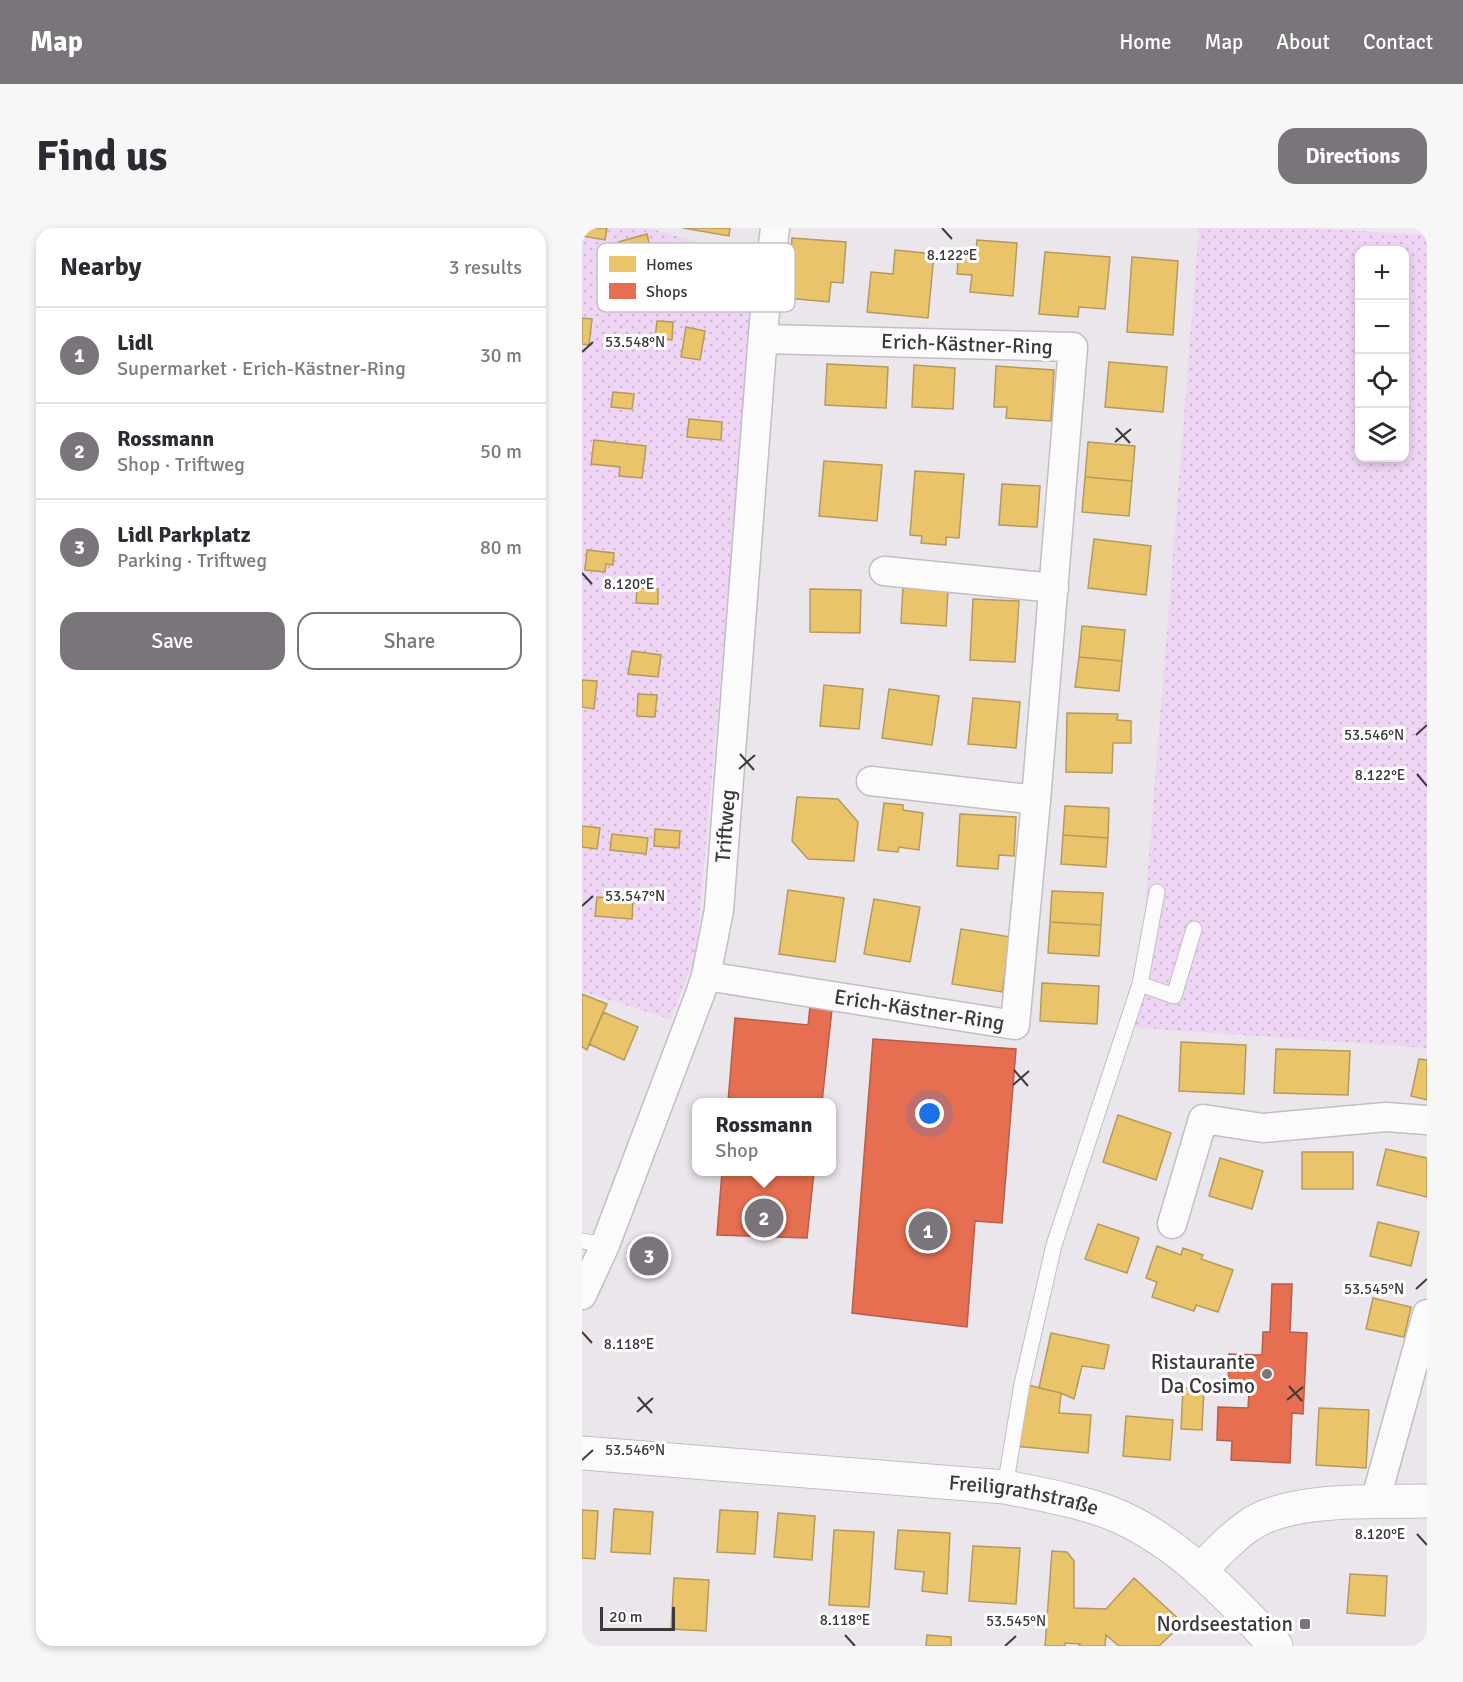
<!DOCTYPE html>
<meta charset="utf-8">
<style>
:root{--surface:#fff;--page:#f7f7f7;--text:#2b2b33;--muted:#7c7c81;--line:#e1e1e2;--accent:#79757a}
body{margin:0;font-family:Signika,sans-serif;background:var(--page);color:var(--text)}
.controls{position:absolute;right:18px;top:18px;display:grid;overflow:hidden;border-radius:12px;box-shadow:0 3px 9px #0003}
.controls button{width:54px;height:54px;display:grid;place-items:center;padding:0;border:0;border-bottom:2px solid var(--line);background:var(--surface);color:var(--text);font:30px sans-serif}
.scale{position:absolute;left:18px;bottom:15px;width:75px;box-sizing:border-box;padding-left:6px;border:3px solid #3c383c;border-top:0;font-size:16px;line-height:21px;white-space:nowrap;color:#3c383c;-webkit-text-stroke:4px #fff;paint-order:stroke}
.you{position:absolute;left:348px;top:886px;width:21px;height:21px;margin:-15px;border:4px solid #fff;border-radius:50%;background:#1a73e8;box-shadow:0 0 0 9px #1a73e833}
.badge{display:grid;place-items:center;width:39px;height:39px;border-radius:50%;background:var(--accent);color:#fff;font-size:20px;font-weight:700}
.pin{position:absolute;translate:-50% -50%;border:3px solid #fff;box-shadow:0 2px 6px #0006}
.popup{position:absolute;left:110px;top:870px;width:144px;height:78px;box-sizing:border-box;display:grid;place-content:center;border-radius:12px;background:var(--surface);filter:drop-shadow(0 2px 4px #0005);font-size:20px;white-space:nowrap;color:var(--muted)}
.popup b{font-size:22px;color:var(--text)}
.popup::after{content:'';position:absolute;left:50%;top:100%;margin-left:-12px;border:12px solid transparent;border-top-color:var(--surface)}
.list{margin:0;padding:0;list-style:none}
h2{display:flex;justify-content:space-between;align-items:center;height:78px;margin:0;padding:0 24px;font-size:26px}
h2 small{font-size:20px;font-weight:400;color:var(--muted)}
.list li{display:grid;grid-template-columns:39px 1fr auto;gap:18px;align-items:center;box-sizing:border-box;height:96px;padding:0 24px;border-top:2px solid var(--line)}
.list b{display:block;font-size:22px;white-space:nowrap}
.list p{margin:0;font-size:20px;white-space:nowrap;color:var(--muted)}
.list em{font-size:20px;font-style:normal;color:var(--muted)}
.actions{display:flex;gap:12px;padding:18px 24px}
.actions a{flex:1;padding:14px 0;border:2px solid var(--accent);border-radius:18px;text-align:center;font-size:21px;color:var(--accent)}
.actions .main{background:var(--accent);color:#fff}
.icon{flex:none;width:33px;height:33px;fill:none;stroke:currentColor;stroke-width:2;stroke-linecap:round;stroke-linejoin:round}
.map{position:relative;flex:none;width:845px;height:1418px;overflow:hidden;border-radius:18px}
header{display:flex;align-items:center;gap:36px;box-sizing:border-box;height:84px;padding:0 30px;background:var(--accent);color:#fff}
header strong{font-size:28px}
nav{display:flex;gap:33px;margin-inline-start:auto;font-size:21px}
.intro{display:flex;align-items:center;justify-content:space-between;box-sizing:border-box;height:144px;padding:0 36px}
h1{margin:0;font-size:42px}
.button{padding:15px 27px;border-radius:18px;background:var(--accent);color:#fff;font-size:21px;font-weight:700}
main{display:flex;gap:36px;padding:0 36px}
aside{flex:1;background:var(--surface);border-radius:18px;box-shadow:0 3px 9px #0003}
.map>svg:first-child{display:block}
</style>
<header>
<strong>Map</strong>
<nav><a>Home</a><a>Map</a><a>About</a><a>Contact</a></nav>
</header>
<div class="intro"><h1>Find us</h1><a class="button">Directions</a></div>
<main>
<aside>
<h2>Nearby<small>3 results</small></h2>
<ul class="list">
<li><span class="badge">1</span><div><b>Lidl</b><p>Supermarket · Erich-Kästner-Ring</p></div><em>30 m</em></li>
<li><span class="badge">2</span><div><b>Rossmann</b><p>Shop · Triftweg</p></div><em>50 m</em></li>
<li><span class="badge">3</span><div><b>Lidl Parkplatz</b><p>Parking · Triftweg</p></div><em>80 m</em></li>
</ul>
<div class="actions"><a class="main">Save</a><a>Share</a></div>
</aside>
<div class="map">
<svg width="845" height="1418" viewBox="0 0 845 1418">
<defs>
<pattern id="garden-dots" width="8" height="8" patternUnits="userSpaceOnUse" patternTransform="scale(1.5)"><rect width="8" height="8" fill="#eed5f3"/><path d="M2 2h.1M6 6h.1" fill="none" stroke="#cdb8d1" stroke-width="1.8" stroke-linecap="round"/></pattern>
</defs>
<rect width="100%" height="100%" fill="#ebe6ec"/>
<path fill="url(#garden-dots)" fill-rule="evenodd" d="M0,0H66L176,31L114,728L88,791L0,763Z
M617,0H729L845,7V820L544,799L561,704ZM778,22H822V230H778Z"/>
<path fill="#e9c46a" stroke="#b59a5c" stroke-width="1.5" d="M0,0H25L23,12L0,8Z
M101,0H148L147,8Z
M65,6L69,24L62,26L65,38L44,44L36,14Z
M210,10L264,14L261,55L249,54L247,74L205,70Z
M395,12L435,15L431,68L388,64L390,47L375,46L377,21L394,22Z
M313,22L352,26L346,90L285,84L289,44L311,46Z
M463,24L528,29L523,81L497,79L496,89L457,86Z
M99,26L136,36L130,57L93,47Z
M550,29L596,33L591,107L545,104Z
M0,90L10,91L7,117L0,116Z
M75,93L91,94L90,112L73,110Z
M104,99L123,103L118,132L99,129Z
M527,134L585,139L581,184L523,179Z
M245,136L306,139L304,180L243,177Z
M332,137L373,140L371,181L330,179Z
M414,138L472,142L469,193L424,190L425,179H412Z
M31,164L52,166L50,181L29,179Z
M107,191L140,194L139,212L105,209Z
M12,212L64,218L60,250L37,248L38,239L9,236Z
M506,214L553,218L550,253L503,249Z
M242,233L300,237L295,293L237,288Z
M333,243L382,246L377,310L364,309V317L339,315L340,308L328,307Z
M503,249L550,253L547,288L500,284Z
M420,256L458,258L455,299L417,297Z
M512,311L569,318L564,367L506,360Z
M5,322L32,325L31,337L24,336L23,344L3,342Z
M321,359L366,362L364,398L319,395Z
M55,360L76,361V376L54,375Z
M228,361L279,362L278,405L228,404Z
M391,371L437,373L433,434L388,432Z
M500,398L543,402L540,433L497,429Z
M50,423L79,427L76,449L46,446Z
M497,429L540,433L537,463L493,459Z
M0,452L15,453L12,481L0,479Z
M242,457L281,461L277,501L238,498Z
M307,461L357,468L350,517L300,510Z
M56,466L75,467L73,489L55,488Z
M391,470L438,474L434,520L386,516Z
M485,485L536,486L535,492L549,493V515H531L530,545L484,544Z
M215,569L256,571L276,594L272,633L226,631L210,613Z
M302,575L321,577V582L341,585L337,622L317,619L316,624L296,622Z
M483,578L527,580L526,610L481,607Z
M378,586L434,589L432,628L417,627L416,641L375,638Z
M0,598L18,600L15,621L0,619Z
M73,601L98,603L97,620L72,618Z
M30,606L66,610L64,626L28,622Z
M481,607L526,610L524,639L479,636Z
M206,662L262,670L253,734L197,726Z
M470,663L521,665L519,697L468,694Z
M15,669L51,673L50,691L13,688Z
M292,671L338,679L328,734L282,726Z
M468,694L519,697L517,728L466,725Z
M379,701L429,709L420,764L370,756Z
M460,755L517,758L515,796L458,793Z
M0,766L25,776L5,822L0,819Z
M21,784L56,799L42,832L7,816Z
M599,814L664,817L662,866L597,863Z
M694,821L768,823L766,867L692,865Z
M837,831L845,832V872L829,868Z
M536,887L589,905L574,952L521,934Z
M804,921L845,930V969L795,957Z
M720,924H771V961H720Z
M638,930L681,943L670,981L627,968Z
M796,994L837,1004L829,1038L788,1028Z
M516,996L557,1010L545,1045L503,1031Z
M575,1018L599,1027L601,1020L621,1027L619,1031L651,1042L636,1084L614,1077L612,1083L570,1069L575,1054L564,1050Z
M791,1070L829,1079L822,1109L784,1101Z
M469,1105L527,1117L522,1141L500,1138L492,1171L479,1165L457,1160Z
M446,1157L479,1165L477,1185L509,1187L506,1225L432,1218Z
M601,1160L622,1161L620,1202L599,1201Z
M737,1180L787,1182L784,1240L734,1237Z
M544,1188L591,1192L588,1232L541,1228Z
M32,1281L71,1284L68,1326L29,1324Z
M0,1282L16,1283L13,1331L0,1330Z
M138,1282L176,1284L173,1326L135,1324Z
M196,1285L233,1288L230,1332L192,1329Z
M252,1302L292,1304L287,1379L247,1377Z
M316,1302L368,1305L365,1366L340,1363L342,1344L313,1341Z
M391,1318L438,1320L434,1376L387,1373Z
M470,1323L485,1324L492,1333V1380L524,1381L552,1350L601,1395L577,1418H537L524,1407L523,1418H497L498,1416L483,1415V1418H463Z
M768,1346L805,1348L803,1388L765,1385Z
M92,1350L127,1352L124,1403L89,1401Z
M345,1407L369,1409V1418H344Z"/>
<path fill="#e76f51" stroke="#b45e4b" stroke-width="1.5" d="M228,779L250,781L240,874H146L153,790L226,797Z
M291,811L434,821L420,995L393,993L385,1099L270,1085Z
M140,944H232L225,1010L135,1007Z
M690,1056H710L708,1104L725,1105L721,1186L710,1185L708,1235L649,1232L650,1213L635,1212L636,1179L666,1180L667,1165L646,1164L647,1126L680,1127L681,1104H688Z"/>
<g fill="none" stroke-linecap="round" stroke-linejoin="round">
<g stroke="#c2bec3" stroke-width="17">
<path id="service" d="M558,756L592,768L612,701
M0,1013L23,1017
M423,1259L440,1156L472,1017L558,756L575,664"/>
</g>
<g stroke="#c2bec3" stroke-width="31">
<g id="minor">
<path d="M302,343L472,360"/>
<path d="M289,553L454,572"/>
<path id="s1" d="M124,748L433,797L454,572L491,119L181,111"/>
<path d="M590,996L621,891L681,900L804,889L845,892"/>
<path id="s2" d="M0,1067L23,1017L118,766L124,748L137,682L182,93L193,0"/>
<path d="M793,1274L845,1086"/>
</g>
</g>
<g stroke="#c2bec3" stroke-width="35">
<path id="tertiary" d="M618,1343C634,1326 650,1309 669,1296C711,1269 795,1274 845,1273"/>
</g>
<g stroke="#c2bec3" stroke-width="35">
<g id="secondary">
<path id="s3" d="M0,1225L423,1259C458,1266 493,1272 526,1284C594,1310 645,1367 694,1418"/>
</g>
</g>
<use href="#service" stroke="#fcfbfc" stroke-width="15"/>
<use href="#minor" stroke="#fcfbfc" stroke-width="28"/>
<use href="#tertiary" stroke="#fcfbfc" stroke-width="33"/>
<use href="#secondary" stroke="#fcfbfc" stroke-width="33"/>
</g>
<path fill="none" stroke="#3c383c" stroke-width="2" d="M360,0L370,11M0,124L11,114M534,200L548,215M533,214L549,201M0,345L10,356M834,507L845,497M158,526L172,542M157,541L173,527M835,546L845,558M0,678L11,668M432,842L446,858M431,857L447,843M834,1061L845,1051M0,1104L10,1115M707,1158L720,1173M56,1169L70,1185M705,1172L721,1159M55,1184L71,1170M0,1232L11,1222M835,1306L845,1317M263,1407L273,1418M423,1418L434,1408"/>
<g fill="#79757a" stroke="#fff" stroke-width="2">
<circle cx="685" cy="1146" r="6"/>
<rect x="717" y="1390" width="12" height="12" rx="3"/>
</g>
<g text-anchor="middle" stroke-width="6" stroke-linejoin="round" paint-order="stroke">
<g font-size="21" fill="#3c383c" stroke="#fff">
<text transform="translate(385 116) rotate(2)" y="7">Erich-Kästner-Ring</text>
<text dy="7" stroke="none"><textPath href="#s2" startOffset="494">Triftweg</textPath></text>
<text dy="7" stroke="none"><textPath href="#s1" startOffset="216">Erich-Kästner-Ring</textPath></text>
<text dy="7" stroke="none"><textPath href="#s3" startOffset="444">Freiligrathstraße</textPath></text>
</g>
<g font-size="21" fill="#3c383c" stroke="#fff" text-anchor="end">
<text x="673" y="1141">Ristaurante<tspan x="673" dy="24">Da Cosimo</tspan></text>
<text x="711" y="1403">Nordseestation</text>
</g>
</g>
<rect x="15" y="15" width="198" height="69" rx="9" fill="#fff" stroke="#c4c3c4" stroke-width="1.5"/>
<rect x="27" y="28" width="27" height="16" fill="#e9c46a"/>
<rect x="27" y="55" width="27" height="16" fill="#e76f51"/>
<g font-size="16" fill="#3c383c">
<text x="64" y="42">Homes</text>
<text x="64" y="69">Shops</text>
</g>
<g font-size="15" text-anchor="middle" fill="#3c383c" stroke="#fff" stroke-width="6" stroke-linejoin="round" paint-order="stroke">
<text x="370" y="32">8.122°E</text>
<text x="53" y="119">53.548°N</text>
<text x="47" y="361">8.120°E</text>
<text x="792" y="512">53.546°N</text>
<text x="798" y="552">8.122°E</text>
<text x="53" y="673">53.547°N</text>
<text x="792" y="1066">53.545°N</text>
<text x="47" y="1121">8.118°E</text>
<text x="53" y="1227">53.546°N</text>
<text x="798" y="1311">8.120°E</text>
<text x="263" y="1397">8.118°E</text>
<text x="434" y="1398">53.545°N</text>
</g>
</svg>
<div class="controls">
<button>+</button>
<button>−</button>
<button><svg class="icon" aria-label="locate" viewBox="0 0 24 24"><circle cx="12" cy="12" r="6"/><path d="M12 2v4M12 18v4M2 12h4M18 12h4"/></svg></button>
<button><svg class="icon" aria-label="layers" viewBox="0 0 24 24"><path d="M12 4l9 5-9 5-9-5zM3 14l9 5 9-5"/></svg></button>
</div>
<div class="scale">20 m</div>
<div class="you"></div>
<div class="pin badge" style="left:346px;top:1003px">1</div>
<div class="pin badge" style="left:182px;top:990px">2</div>
<div class="popup"><b>Rossmann</b>Shop</div>
<div class="pin badge" style="left:67px;top:1028px">3</div>
</div>
</main>
